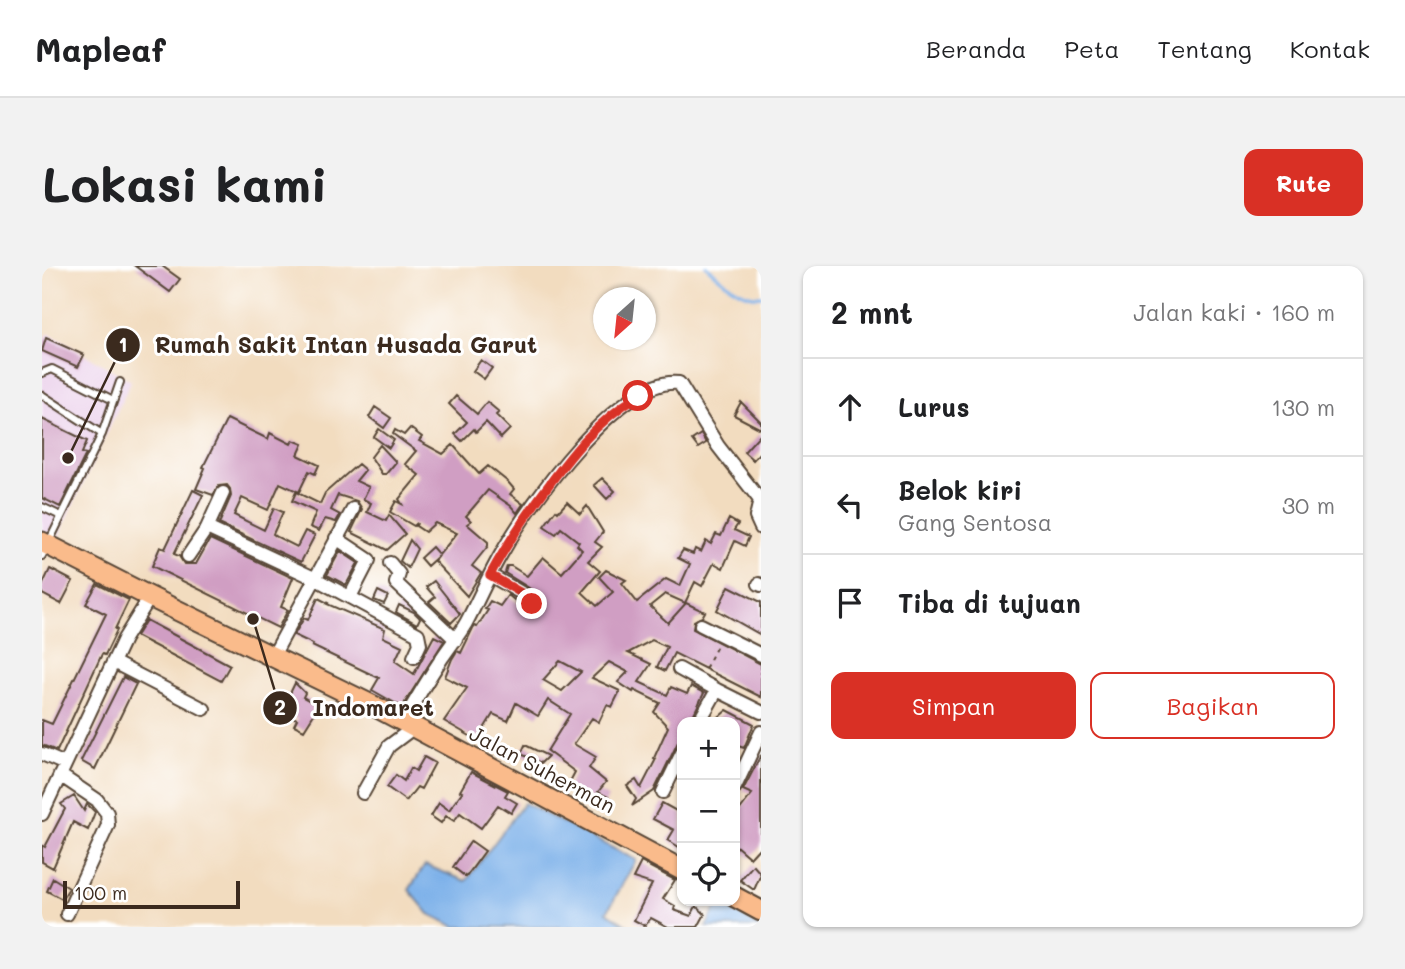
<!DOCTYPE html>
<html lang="id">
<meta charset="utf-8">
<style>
:root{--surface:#fff;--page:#f2f2f2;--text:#202124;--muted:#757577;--line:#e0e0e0;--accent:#d93025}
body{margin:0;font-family:Mali,sans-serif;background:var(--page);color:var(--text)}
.controls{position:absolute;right:21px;bottom:21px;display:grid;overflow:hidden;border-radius:14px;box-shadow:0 2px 5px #0004}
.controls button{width:63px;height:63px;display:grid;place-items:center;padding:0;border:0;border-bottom:2px solid var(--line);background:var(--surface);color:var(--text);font:35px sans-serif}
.compass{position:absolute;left:551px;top:21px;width:63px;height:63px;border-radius:50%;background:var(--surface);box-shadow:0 2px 5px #0004;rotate:207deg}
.scale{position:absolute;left:21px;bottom:18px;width:177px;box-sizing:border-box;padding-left:7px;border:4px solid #3b2a1e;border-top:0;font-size:19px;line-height:24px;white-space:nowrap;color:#3b2a1e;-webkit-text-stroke:5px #fff;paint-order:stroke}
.stop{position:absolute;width:21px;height:21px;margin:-16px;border:5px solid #d93025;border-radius:50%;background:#fff}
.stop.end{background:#d93025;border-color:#fff;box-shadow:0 2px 7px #0008}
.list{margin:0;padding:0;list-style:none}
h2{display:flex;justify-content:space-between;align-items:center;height:91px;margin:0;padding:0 28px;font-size:30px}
h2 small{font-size:23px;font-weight:400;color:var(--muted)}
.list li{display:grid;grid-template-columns:46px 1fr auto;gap:21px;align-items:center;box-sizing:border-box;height:98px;padding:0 28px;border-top:2px solid var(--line)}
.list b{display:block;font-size:26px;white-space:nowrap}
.list p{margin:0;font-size:23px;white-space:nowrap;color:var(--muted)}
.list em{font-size:23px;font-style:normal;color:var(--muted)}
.actions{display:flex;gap:14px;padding:21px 28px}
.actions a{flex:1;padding:16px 0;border:2px solid var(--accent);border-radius:14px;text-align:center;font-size:24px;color:var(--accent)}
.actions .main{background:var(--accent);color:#fff}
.icon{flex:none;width:38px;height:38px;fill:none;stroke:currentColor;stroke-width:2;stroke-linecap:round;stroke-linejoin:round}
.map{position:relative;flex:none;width:719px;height:661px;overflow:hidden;border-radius:14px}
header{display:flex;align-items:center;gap:42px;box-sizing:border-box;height:98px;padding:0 35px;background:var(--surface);border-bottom:2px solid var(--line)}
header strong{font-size:33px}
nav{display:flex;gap:38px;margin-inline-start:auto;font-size:24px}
.intro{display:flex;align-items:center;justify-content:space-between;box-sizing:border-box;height:168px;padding:0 42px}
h1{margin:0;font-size:49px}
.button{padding:18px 32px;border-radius:14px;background:var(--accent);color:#fff;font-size:24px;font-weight:700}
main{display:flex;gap:42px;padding:0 42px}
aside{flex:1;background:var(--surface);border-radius:14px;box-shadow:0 2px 5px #0004}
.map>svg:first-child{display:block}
</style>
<header>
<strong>Mapleaf</strong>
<nav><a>Beranda</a><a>Peta</a><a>Tentang</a><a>Kontak</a></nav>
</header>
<div class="intro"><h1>Lokasi kami</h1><a class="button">Rute</a></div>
<main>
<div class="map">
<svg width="719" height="661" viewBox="0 0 719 661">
<rect width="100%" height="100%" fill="#fff"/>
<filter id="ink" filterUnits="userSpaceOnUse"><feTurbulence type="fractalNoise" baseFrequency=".0143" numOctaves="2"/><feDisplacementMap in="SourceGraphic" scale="14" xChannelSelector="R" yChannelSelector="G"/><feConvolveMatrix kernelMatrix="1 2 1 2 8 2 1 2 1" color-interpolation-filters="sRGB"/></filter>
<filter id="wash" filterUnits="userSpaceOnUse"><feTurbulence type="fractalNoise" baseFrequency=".00686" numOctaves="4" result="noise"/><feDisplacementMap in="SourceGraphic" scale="28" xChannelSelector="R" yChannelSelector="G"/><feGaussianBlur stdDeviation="1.57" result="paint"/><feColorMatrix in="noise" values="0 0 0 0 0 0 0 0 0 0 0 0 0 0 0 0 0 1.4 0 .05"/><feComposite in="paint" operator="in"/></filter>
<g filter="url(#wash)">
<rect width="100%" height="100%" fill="#f2dcbf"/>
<path fill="#ebd1eb" d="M6,67L89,115L14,276L0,270V74Z"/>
<path fill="#7bb0e9" stroke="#5b6d84" stroke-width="2" d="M482,537L594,594L565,646L587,661H414L387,648L367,624L383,599L424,615Z
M676,638L719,660V661H664Z"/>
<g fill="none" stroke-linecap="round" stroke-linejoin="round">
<path stroke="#7bb0e9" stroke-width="3.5" d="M664,0C678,12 700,33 719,30"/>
</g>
<g id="blocks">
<path fill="#d09ec3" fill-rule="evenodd" d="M93,0H120L138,13L128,26Z
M4,72L42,89L36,101L0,85Z
M439,94L450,102L442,113L431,105Z
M414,130L435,148L445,136L457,146L454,149L468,163L459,172L444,156L434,166L432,163L420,175L413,168L425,156L407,138Z
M699,136L719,156V163L692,149Z
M333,141L349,152L342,162L327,151Z
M0,153L45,175L40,187L44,188L18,241L0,232Z
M185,153L226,173L228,167L249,178L251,174L261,178L256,189L277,199L273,208L267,205L257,226L238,217L226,244L200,232L192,249L222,264L232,242L241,246L231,268L235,271L255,281L263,265L273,269L259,296L177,258L189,230L188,223L185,219L177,220L171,229L154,223L163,202L161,201Z
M368,162L380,171L377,175L401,188L411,179L437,208L446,200L466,216L472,223L468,228L481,238L475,247L469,240L446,224L424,250L429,255L425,258L446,276V280L430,300L439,307L425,330L392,295L396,290L385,300L378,292L390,281L397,289L415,267L393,257L383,266L374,260L375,257L372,260L348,246L354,235L360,238L357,233L377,209L363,198L374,185L351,168L353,164L362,169Z
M337,163L352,174L347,182L332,171Z
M719,167V185L711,194L702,186Z
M659,168L664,177L656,182L650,174Z
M338,179L354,196L344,208H340L329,191Z
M316,198L323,204L314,215L327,221L321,233L329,237L325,246L344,255L347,249L363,268L345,284L309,266L320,243L315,235L296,229L289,244L298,249L294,256L283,253L277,265L268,261L274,246L250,235L254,226L278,238L283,227Z
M560,212L573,225L565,233L552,219Z
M151,224L161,229L132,288L137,290L142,298H154L168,273L251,312L239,341L246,344L236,362L110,300L118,281L123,283Z
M525,236L538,248L545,240L561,266L553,276L560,281L546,295L558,305L540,326L555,340L571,326L557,311L564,304L584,314L580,317L595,336L624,313L638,320L648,298L636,292L641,284L651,288L653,283L659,286L664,275L669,278L674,268L679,270L687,253L696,258L692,264L707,271L703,280L693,275L681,302L672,297L660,320L653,316L643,337L623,328L608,340L626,357L644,337L663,346L660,351L652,355L651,363L719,398V431L632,387L623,405L615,401L625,381L610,374L586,387L609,398L597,416L625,429L629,421L645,428L649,420L662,427L648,456H640V468L612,525L590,540L594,533L585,520L594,514L599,522L614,493L612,492L626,461L612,446L618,437L592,424L591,426L576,416L586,406L567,396L550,412L578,425L570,441L565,439L557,456L550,452L532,478L554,491L547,502L564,516L556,526L566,531L562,540L525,521L533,506L505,485L528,448L506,434L496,450L474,437L466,455L451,448L435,474L402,455L425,422L403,411L410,393L415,385L419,387L432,360L435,361L446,344L443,343L448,335L458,340L466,329L487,346H492L498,341L497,333L487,322L463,307L465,300H469L485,310L501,291L520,307L540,284L535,279L537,276L519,262L514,268L502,260L514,244L516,246ZM518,395L539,406L520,425L501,414Z
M368,274L375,283L366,302L358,295Z
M298,285L316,297L304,319L285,309Z
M8,303L31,315L19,338L0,328V320Z
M392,315L418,348L409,357L387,336L393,331L384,321Z
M55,318L87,334L73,363L75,364L63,389L60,388L15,485L0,479V454L10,458L64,348L44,338Z
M687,320L719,336V369L675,344Z
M336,325L346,330L342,338L332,334Z
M276,332L286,337L285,338L343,363L341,371L360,380L353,395L372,408L392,370L402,375L360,441L330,424L337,412L270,380L271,378L252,369L262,352L266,354Z
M357,339L372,346L378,352L375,358L354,346Z
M104,354L188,399L179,415L94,370Z
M81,411L94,418L53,503L39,495Z
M253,417L263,427L261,431L277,440L262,464L252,459L255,453L239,446Z
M685,444L712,458L702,482L693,479V456H671Z
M483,479L506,490L499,497L479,488Z
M719,489V580L708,592L693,579V550L710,528L701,524Z
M382,491L393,497L379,523L375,521L364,535L345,521L354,509L362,515L369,502L374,505Z
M429,506L466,525L463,530L475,537L469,547L456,539L439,562L418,547L412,555L404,550L399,557L389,550L397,537L407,544L420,526L418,525Z
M32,530L42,545L45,538L53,546L46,564L31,556L11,602L0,596V579L3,581L23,543L19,538Z
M620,537L640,548V583L626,574L632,564L611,553Z
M429,575L443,585L424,611L411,601Z
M599,596L633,614L621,633L633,640L632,644L649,650L654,640L663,648L656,661H626L609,652L603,660L592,654L610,618L591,612Z
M711,599L719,608L712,624L698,614Z
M11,612L27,622L20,633L5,625Z"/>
</g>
</g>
<g filter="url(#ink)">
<use href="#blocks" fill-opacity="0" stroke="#564536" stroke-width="2"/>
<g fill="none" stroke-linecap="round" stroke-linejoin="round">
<g stroke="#564536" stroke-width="10">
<path id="lane" d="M0,107L10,103L71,134
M0,129L60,168
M0,241L19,250
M0,290L60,168L78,116"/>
</g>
<g stroke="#564536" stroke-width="16">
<path id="street" d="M165,262L272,312L376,368L378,378L372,391
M294,272L327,294L308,331
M146,290L165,262L181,227
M348,297L357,308L354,317L414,374
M448,309L481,328L490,338
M717,318L719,319
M659,359L719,389
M231,390L311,243
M71,396L162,443
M637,403L675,424
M361,456C373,435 386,413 400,392C408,380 417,369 424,357C437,333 447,308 461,285C487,239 579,109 637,117L676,180L718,234L714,251L719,262
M657,456L675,424L719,446
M0,488L23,498
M18,509L55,534L65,547L66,559L25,648
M693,521L719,466
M621,526L640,487
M321,527L347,480L371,462
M0,548L82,373L108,331"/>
</g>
<g stroke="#564536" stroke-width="23">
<path id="primary" d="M0,276L108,331L336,442L640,604
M693,631L719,645"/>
</g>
<path stroke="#564536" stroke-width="2" stroke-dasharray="5 5" stroke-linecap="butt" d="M663,403L675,380"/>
<use href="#lane" stroke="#fff" stroke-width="6"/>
<use href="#street" stroke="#fff" stroke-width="12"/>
<use href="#primary" stroke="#fabb8b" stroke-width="19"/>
</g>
</g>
<g fill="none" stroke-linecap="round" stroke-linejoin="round" filter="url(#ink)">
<path stroke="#d93025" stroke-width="9" d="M490,338L481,328L448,309C463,281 480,256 498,231C527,191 554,155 596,130"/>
</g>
<g text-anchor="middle" stroke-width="6" stroke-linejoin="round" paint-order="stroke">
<g font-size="21" fill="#3b2a1e" stroke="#fff">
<text transform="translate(500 504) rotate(28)" y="7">Jalan Suherman</text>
</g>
</g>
<path fill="none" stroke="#3b2a1e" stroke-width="2.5" d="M26 192L81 79M211 353L238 442"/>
<g fill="#3b2a1e" stroke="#fff" stroke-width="2.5">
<circle cx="26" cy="192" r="7"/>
<circle cx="211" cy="353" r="7"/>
<circle cx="81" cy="79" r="18"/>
<circle cx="238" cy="442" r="18"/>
</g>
<g font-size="21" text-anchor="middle" font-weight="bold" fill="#fff">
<text x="81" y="86">1</text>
<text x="238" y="449">2</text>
</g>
<g font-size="23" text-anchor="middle" font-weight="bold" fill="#3b2a1e" stroke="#fff" stroke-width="6" stroke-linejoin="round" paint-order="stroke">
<text x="304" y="87">Rumah Sakit Intan Husada Garut</text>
<text x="331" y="450">Indomaret</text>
</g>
</svg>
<div class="controls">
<button>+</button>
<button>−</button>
<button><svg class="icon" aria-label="locate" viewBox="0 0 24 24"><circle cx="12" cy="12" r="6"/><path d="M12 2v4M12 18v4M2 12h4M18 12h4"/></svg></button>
</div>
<svg class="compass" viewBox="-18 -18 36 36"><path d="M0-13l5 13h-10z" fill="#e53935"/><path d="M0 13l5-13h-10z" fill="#757577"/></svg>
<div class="scale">100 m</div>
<div class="stop" style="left:596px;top:130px"></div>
<div class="stop end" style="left:490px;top:338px"></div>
</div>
<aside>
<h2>2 mnt<small>Jalan kaki · 160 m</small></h2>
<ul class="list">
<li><svg class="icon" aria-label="ahead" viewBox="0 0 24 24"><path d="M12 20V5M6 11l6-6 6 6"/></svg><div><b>Lurus</b></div><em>130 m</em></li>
<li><svg class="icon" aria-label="left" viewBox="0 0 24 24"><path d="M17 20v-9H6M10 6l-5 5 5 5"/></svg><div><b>Belok kiri</b><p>Gang Sentosa</p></div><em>30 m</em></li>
<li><svg class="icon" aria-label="arrive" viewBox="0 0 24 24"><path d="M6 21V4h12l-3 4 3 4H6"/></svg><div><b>Tiba di tujuan</b></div></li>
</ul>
<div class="actions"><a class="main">Simpan</a><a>Bagikan</a></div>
</aside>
</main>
